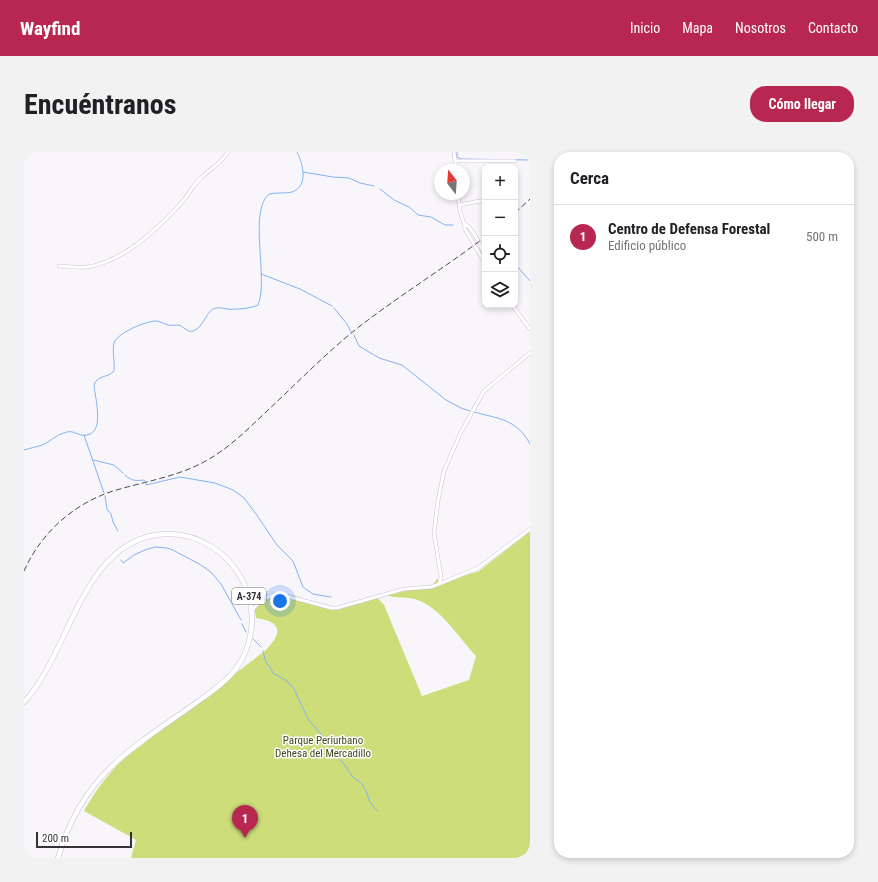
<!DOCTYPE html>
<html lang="es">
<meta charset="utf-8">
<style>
:root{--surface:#fff;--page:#f2f2f2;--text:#202124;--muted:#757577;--line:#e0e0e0;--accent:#b82750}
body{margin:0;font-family:"Roboto Condensed",sans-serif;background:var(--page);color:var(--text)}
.controls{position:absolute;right:12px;top:12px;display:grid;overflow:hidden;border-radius:8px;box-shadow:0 2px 6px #0003}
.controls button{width:36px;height:36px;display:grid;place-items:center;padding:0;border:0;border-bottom:1px solid var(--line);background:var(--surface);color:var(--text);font:20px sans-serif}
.compass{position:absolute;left:410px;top:12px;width:36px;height:36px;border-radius:50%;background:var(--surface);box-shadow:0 2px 6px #0003;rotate:343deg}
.scale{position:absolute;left:12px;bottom:10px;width:96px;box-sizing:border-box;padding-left:4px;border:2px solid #36313b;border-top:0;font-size:11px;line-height:14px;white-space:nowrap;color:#36313b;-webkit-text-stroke:3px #fff;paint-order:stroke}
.you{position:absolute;left:256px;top:449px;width:14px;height:14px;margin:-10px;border:3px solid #fff;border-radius:50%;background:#1a73e8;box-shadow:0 0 0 6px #1a73e833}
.badge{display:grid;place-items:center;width:26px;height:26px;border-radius:50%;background:var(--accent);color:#fff;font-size:13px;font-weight:700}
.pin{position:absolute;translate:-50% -33px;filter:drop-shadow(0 1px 2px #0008)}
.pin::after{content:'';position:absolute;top:21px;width:14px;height:12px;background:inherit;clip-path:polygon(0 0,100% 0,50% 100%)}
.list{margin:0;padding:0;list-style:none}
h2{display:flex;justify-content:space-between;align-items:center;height:52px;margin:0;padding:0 16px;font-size:17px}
h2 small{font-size:13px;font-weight:400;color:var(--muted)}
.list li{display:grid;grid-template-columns:26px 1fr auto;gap:12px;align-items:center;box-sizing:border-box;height:64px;padding:0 16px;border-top:1px solid var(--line)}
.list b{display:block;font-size:15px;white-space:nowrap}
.list p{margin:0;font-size:13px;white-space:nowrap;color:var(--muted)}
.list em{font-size:13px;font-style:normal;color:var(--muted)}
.icon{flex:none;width:22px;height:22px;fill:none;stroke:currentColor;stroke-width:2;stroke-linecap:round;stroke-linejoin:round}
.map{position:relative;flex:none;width:506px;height:706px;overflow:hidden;border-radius:16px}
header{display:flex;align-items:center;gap:24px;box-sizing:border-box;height:56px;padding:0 20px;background:var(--accent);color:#fff}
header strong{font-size:19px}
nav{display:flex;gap:22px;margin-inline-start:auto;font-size:14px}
.intro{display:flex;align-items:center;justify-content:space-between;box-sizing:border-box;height:96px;padding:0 24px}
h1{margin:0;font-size:28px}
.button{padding:10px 18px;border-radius:16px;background:var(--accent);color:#fff;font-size:14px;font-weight:700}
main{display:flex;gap:24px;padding:0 24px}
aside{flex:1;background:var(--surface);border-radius:16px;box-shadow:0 2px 6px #0003}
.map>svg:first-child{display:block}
</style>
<header>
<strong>Wayfind</strong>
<nav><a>Inicio</a><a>Mapa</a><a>Nosotros</a><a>Contacto</a></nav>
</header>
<div class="intro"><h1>Encuéntranos</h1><a class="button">Cómo llegar</a></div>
<main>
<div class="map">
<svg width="506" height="706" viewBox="0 0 506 706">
<rect width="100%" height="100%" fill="#f9f6fb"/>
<path fill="#ccdd7a" d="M506,376V706H107L112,688L60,659C72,638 84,621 102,605L242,498C259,480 258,470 232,466L230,454L244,444L260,442L269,443L293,452L305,455H313L353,445L360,453L398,544L445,528L452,504C435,486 419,459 396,449C384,443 371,448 360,442L402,436L409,432L413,427L419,430L455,419L500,384Z"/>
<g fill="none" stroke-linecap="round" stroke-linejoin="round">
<path stroke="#82b3f0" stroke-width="1" d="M433,0V5L437,7L506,8
M279,20L309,25L325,26L336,31L350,34
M356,37L370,48L385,55L394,63L407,65L421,73H429
M491,112L506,129
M237,122L276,137L308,154
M310,156L323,172L327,180
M330,183L335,194L355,206L378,213L422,248L437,256L446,259
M450,260C475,267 493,267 506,292
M60,283L80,341
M0,298C6,296 13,295 18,293C26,290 33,282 43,280C50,278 56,285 63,283C81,280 71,246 70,233C73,223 84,226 90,219C91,210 88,200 90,191C93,181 122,169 132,169C136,169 140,172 144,173C147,174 149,173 153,173C159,173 163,181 169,179C181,175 182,157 192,156C196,155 200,157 204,157C211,158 229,156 234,153C245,126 224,60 245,42C253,40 261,42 268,40C285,34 279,12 273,0
M69,308L90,313L99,321
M101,323C107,329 112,329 120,328L121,329
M122,332V333L156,325L191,331L209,338L220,346L232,362L253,393L269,409L279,435L289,442L307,445
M81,344L83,357L87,362L89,370L94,379
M97,408L99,411L110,403L121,398L131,395L143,396L149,398L177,413L188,421L197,432L217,468
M218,472L222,480
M229,487L237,495
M239,499L242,510L247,517L249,521L263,529L270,537L284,567L308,595L312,603L320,612L328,624L338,632L342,639L346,650L353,659"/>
<g stroke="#ccbed8" stroke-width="4">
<path id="street" d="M430,0L432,18
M431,9H491
M434,42L436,60L440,71L441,77L461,111
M435,53L461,48
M440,71C451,79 457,93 461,106
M35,114C44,114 54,116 63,115C99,110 136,75 159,49C165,42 169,33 176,27C185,17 197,12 204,0
M488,153L506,177
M415,432L454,416L506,377
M228,458C236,449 243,443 255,442L307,456H313L380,437L407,435L415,432L417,425L410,381L414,349L420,319L437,280L460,239L506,201"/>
</g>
<g stroke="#ccbed8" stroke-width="5.5">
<path id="primary" d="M0,550C45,503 57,394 132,383C151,380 171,384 188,395C207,407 221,427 226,449C231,472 226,499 211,518C200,532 184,542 169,553C141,573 112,591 87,615C61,640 44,671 34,706"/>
</g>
<use href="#street" stroke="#fff" stroke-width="3"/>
<use href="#primary" stroke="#fff" stroke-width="4.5"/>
<path stroke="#4e4952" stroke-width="1" stroke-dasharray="6 3" stroke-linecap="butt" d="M491,61L506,47
M0,419C17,381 49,352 89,339C119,330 151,325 178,311C203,298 222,279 242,260C271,233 300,203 331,178C373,145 419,117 461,85"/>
</g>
<g text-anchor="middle" stroke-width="3" stroke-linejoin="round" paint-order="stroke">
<rect fill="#fff" stroke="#726f76" stroke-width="1" x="208" y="436" width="34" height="16" rx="3"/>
<g font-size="10" font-weight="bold" fill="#36313b">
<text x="225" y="448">A-374</text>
</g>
<g font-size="11" fill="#42491f" stroke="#fff">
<text x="299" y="592">Parque Periurbano<tspan x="299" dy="13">Dehesa del Mercadillo</tspan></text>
</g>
</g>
</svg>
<div class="controls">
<button>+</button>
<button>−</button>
<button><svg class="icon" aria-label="locate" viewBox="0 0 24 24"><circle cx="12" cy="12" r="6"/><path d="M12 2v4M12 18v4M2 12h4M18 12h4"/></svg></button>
<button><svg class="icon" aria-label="layers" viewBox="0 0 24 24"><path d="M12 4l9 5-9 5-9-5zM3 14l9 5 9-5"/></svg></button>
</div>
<svg class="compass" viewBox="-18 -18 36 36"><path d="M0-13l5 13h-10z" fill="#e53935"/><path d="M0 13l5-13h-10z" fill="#757577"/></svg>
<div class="scale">200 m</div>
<div class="you"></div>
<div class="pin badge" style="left:221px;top:686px">1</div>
</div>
<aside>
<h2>Cerca<small></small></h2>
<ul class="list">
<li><span class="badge">1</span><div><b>Centro de Defensa Forestal</b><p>Edificio público</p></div><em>500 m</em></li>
</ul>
</aside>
</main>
